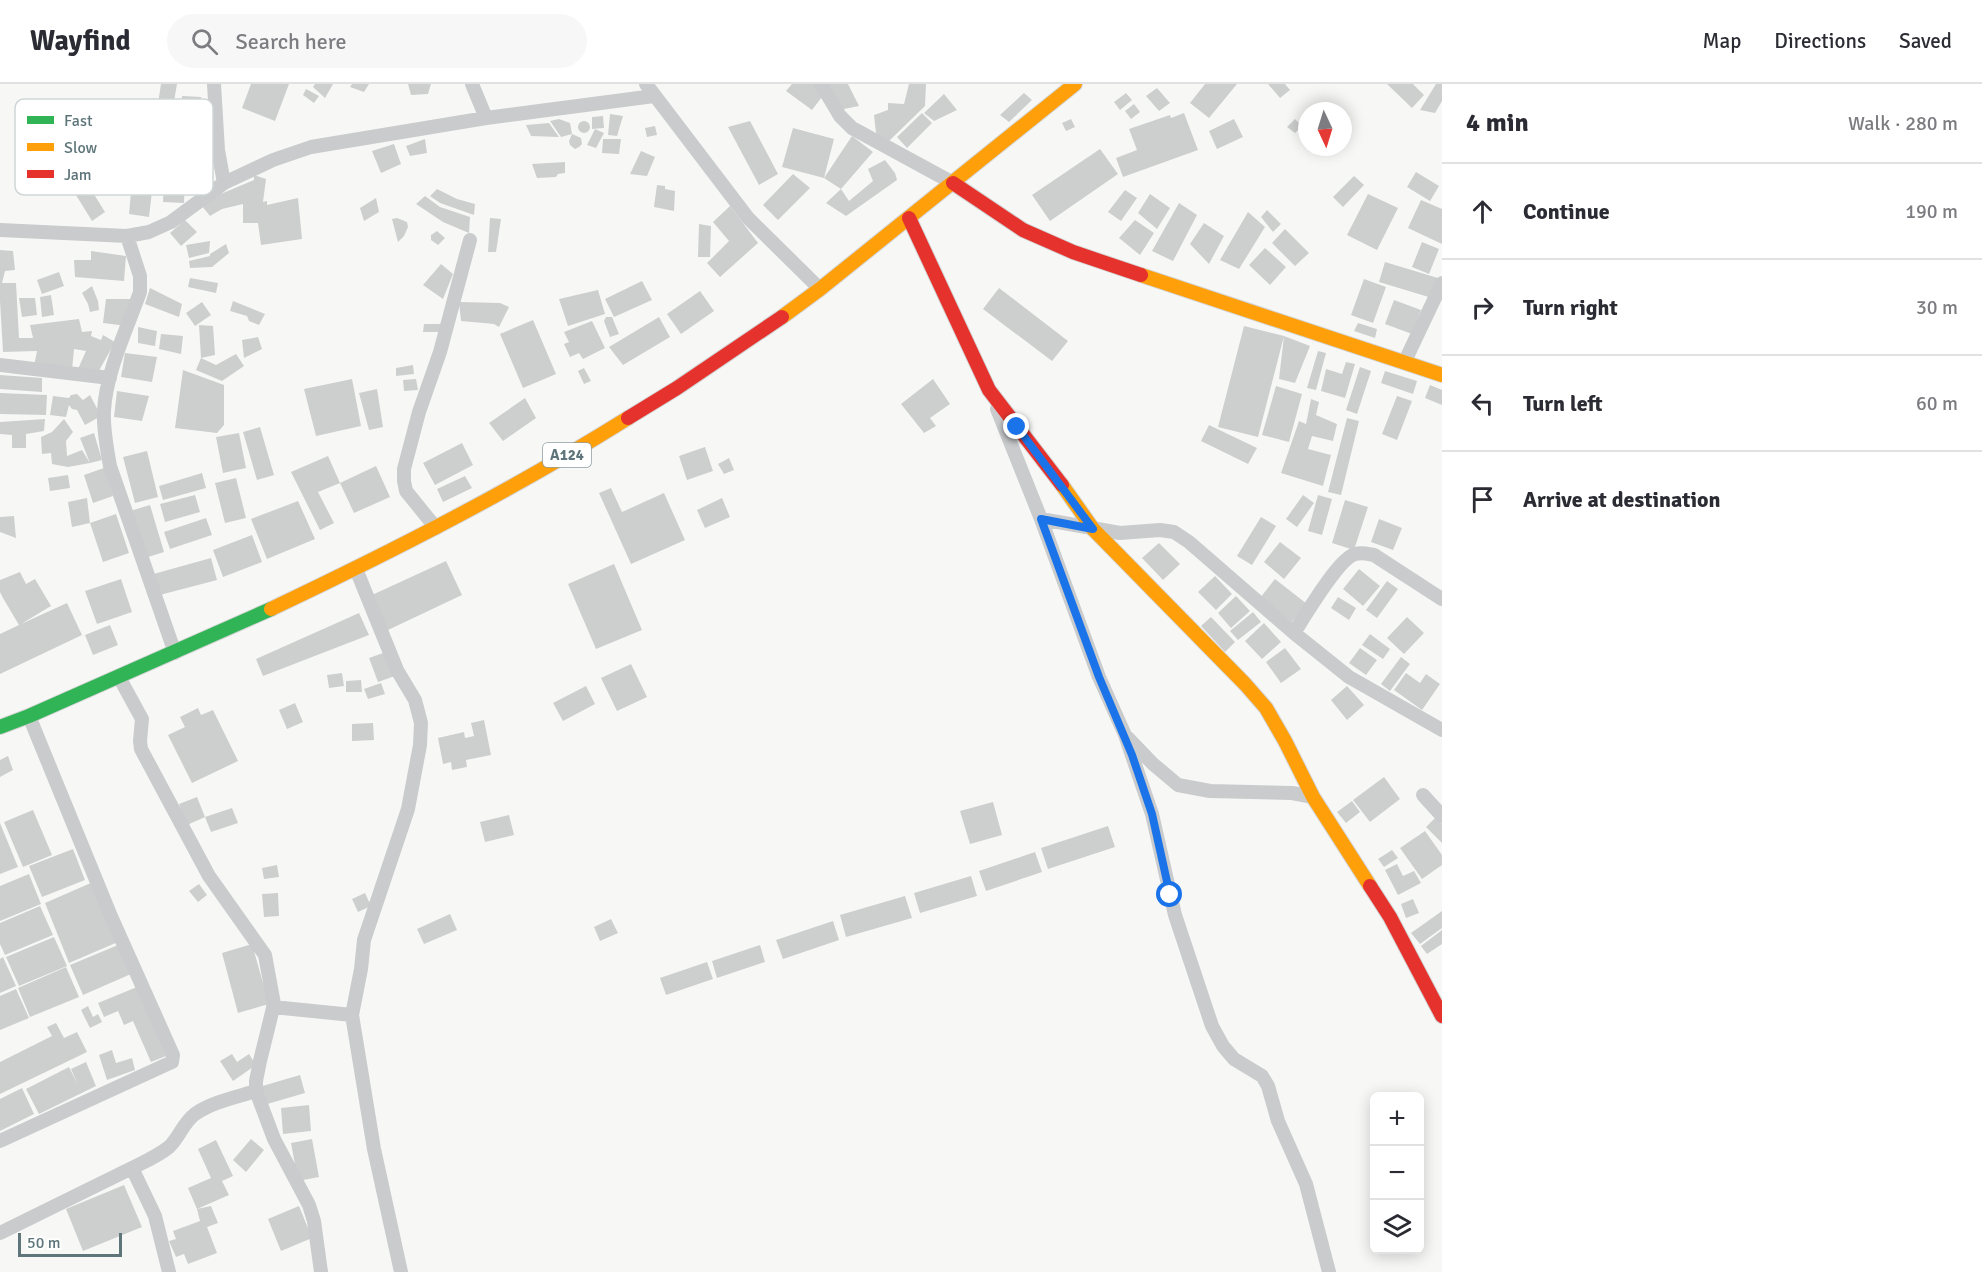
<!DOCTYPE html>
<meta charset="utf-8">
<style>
:root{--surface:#fff;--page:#f7f7f7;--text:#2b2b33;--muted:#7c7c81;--line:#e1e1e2}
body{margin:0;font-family:Signika,sans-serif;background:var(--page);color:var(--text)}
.controls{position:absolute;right:18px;bottom:18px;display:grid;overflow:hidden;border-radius:9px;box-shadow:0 3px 15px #0003}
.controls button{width:54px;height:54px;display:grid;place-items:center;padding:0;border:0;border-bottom:2px solid var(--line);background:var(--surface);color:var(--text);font:30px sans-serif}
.compass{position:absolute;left:1298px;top:18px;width:54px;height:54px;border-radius:50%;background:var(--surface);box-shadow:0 3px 15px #0003;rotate:176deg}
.scale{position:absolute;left:18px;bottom:15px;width:104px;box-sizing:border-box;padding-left:6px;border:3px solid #5e767a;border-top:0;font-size:16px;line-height:21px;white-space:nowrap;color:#5e767a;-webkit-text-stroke:4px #fff;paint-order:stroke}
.stop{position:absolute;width:18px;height:18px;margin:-14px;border:4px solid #1a73e8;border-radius:50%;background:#fff}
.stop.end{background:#1a73e8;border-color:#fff;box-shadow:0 2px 6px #0008}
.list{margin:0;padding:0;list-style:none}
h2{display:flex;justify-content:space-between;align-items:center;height:78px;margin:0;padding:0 24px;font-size:26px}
h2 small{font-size:20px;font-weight:400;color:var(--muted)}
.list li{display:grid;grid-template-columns:39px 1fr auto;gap:18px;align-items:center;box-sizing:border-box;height:96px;padding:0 24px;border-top:2px solid var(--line)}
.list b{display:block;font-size:22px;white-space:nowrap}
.list em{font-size:20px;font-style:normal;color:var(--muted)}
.icon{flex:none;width:33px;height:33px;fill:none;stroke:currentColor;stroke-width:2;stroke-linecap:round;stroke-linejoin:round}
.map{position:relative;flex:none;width:1442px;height:1188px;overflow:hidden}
header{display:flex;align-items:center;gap:36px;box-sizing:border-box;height:84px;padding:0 30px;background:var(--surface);border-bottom:2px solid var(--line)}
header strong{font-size:28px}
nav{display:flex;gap:33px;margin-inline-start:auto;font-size:21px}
.search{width:420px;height:54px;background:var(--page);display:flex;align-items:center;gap:15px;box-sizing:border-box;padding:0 21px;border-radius:33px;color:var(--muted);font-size:22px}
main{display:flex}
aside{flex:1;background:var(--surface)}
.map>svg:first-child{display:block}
</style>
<header>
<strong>Wayfind</strong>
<div class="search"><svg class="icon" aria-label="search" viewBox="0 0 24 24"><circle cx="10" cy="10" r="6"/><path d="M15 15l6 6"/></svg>Search here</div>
<nav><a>Map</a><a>Directions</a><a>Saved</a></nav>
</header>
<main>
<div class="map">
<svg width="1442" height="1188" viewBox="0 0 1442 1188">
<rect width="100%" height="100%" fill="#f7f7f6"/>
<path fill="#cdcfcf" d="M161,0H177L170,41L155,39Z
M251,0H289L275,37L242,24Z
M315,0H333L325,14L313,3Z
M352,0H369L364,8L350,3Z
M408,0H431L428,10L411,11Z
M792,0H815L825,9L812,26L786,7Z
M828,0H848L859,22L839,26Z
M909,0H926L925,22L887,59L876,49L874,31L888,26V19L904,20Z
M1205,0H1237L1209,34L1190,19Z
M1268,0H1285L1290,6L1280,14Z
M1387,0H1413L1424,11L1412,24Z
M1436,0H1442V17L1435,29L1420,26Z
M1157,4L1170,19L1159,27L1146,12Z
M306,5L319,12L314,19L303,11Z
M1024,9L1032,16L1009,38L1000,31Z
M1126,9L1132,16L1120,26L1114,18Z
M944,10L957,26L934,37L924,29Z
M182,12L201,13L199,43L180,41Z
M1134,20L1140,28L1131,35L1125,27Z
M922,29L932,39L907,64L897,53Z
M1184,29L1198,66L1123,93L1116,74L1137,66L1129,45L1170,31L1171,34Z
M610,30L623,32L617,52L608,51Z
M603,32L604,44L592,45V33Z
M559,35L570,39L572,50L561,53L550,37Z
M1071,35L1075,43L1066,47L1062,39Z
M1234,35L1243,53L1217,65L1209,47Z
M1295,35L1302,42L1295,49L1287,43Z
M578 43a6 6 0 1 1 12 0a6 6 0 1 1-12 0Z
M750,37L778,90L759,101L728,43Z
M549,39L559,53L531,52L526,41Z
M655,42L657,51L647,53L645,44Z
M793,44L834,55L824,94L782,83Z
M595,45L604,49L596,64L587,61Z
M572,50L581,54L582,60L579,63L575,65L570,61L569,57Z
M852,52L873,68L841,105L849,117L873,97L868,85L885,76L895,89L897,96L846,132L826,119L841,105L824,94Z
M425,55L427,69L410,72L406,62Z
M603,55H621L619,70L602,69Z
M394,60L401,80L381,89L372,67Z
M1100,65L1118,90L1050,137L1032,111Z
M641,67L655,73L647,92L630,90Z
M565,78V89L558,90L556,93L537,94L532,80Z
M1416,88L1439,102L1430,117L1407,103Z
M147,89H185L184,119L163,118L164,96L151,95Z
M793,90L810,104L778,136L763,121Z
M254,91L266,95L263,118L267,117V121L298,114L302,155L261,161L258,139H243V120L222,125L210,132L202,122L216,112L254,96Z
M1354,92L1364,101L1343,123L1333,113Z
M132,97L153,99L149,133L129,130Z
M87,99L105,128L92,137L71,103Z
M657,101L665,102V105L675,107L674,127L654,123Z
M437,105L457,115L475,120L474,131L440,119L430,112Z
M1125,106L1137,114L1121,137L1108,128Z
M1150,110L1170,124L1157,145L1138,129Z
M1368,110L1398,124L1377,166L1347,151Z
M425,112L440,123L470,133L469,149L443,138L416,120Z
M376,114L379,128L364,137L360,124Z
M1421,116L1442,125V160L1408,144Z
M1179,119L1197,131L1173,177L1152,167Z
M730,122L758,159L720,193L707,179L729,157L713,138Z
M1267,126L1281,140L1273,148L1261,133Z
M1248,128L1265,143L1239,185L1220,176Z
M397,134L407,138L408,143L404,152L398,158L392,135Z
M490,134L501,135L496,168H488Z
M185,136L197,148L181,162L170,149Z
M1135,136L1154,149L1140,171L1119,154Z
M1204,139L1224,152L1209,180L1190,160Z
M699,140L711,142L710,173H698Z
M1285,145L1309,169L1295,182L1272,159Z
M437,147L445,154L438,161L431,156V151Z
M210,157L209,169L189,174L186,161Z
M1422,158L1439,165L1429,190L1412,183Z
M226,160L229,169L212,183L190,184L189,177L210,172V170Z
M1265,164L1286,183L1270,201L1249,181Z
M0,166L13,167L15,186L5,187L2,199H16L19,254H33L30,241L79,235L82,248L92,247L91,252L101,256L103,251L115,258L96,292L78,285L86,267L74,265L72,286L34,282L37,267L3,268L0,217Z
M91,167L126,172L124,197L75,193L74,176H91Z
M1385,178L1438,194L1432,214L1379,198Z
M441,180L453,190L443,215L423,201Z
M59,188L64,202L42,210L37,196Z
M190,194L218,199L216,209L188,203Z
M1364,195L1386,203L1373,239L1351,231Z
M642,197L652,216L614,233L605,215Z
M92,202L98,217L99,226L90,228L88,220L82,209Z
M150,204L182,220L179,233L145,220Z
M999,204L1068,257L1052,277L983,225Z
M598,206L605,230L568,242L559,215Z
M700,207L714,227L681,250L667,230Z
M51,211L54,231L42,233L40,213Z
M19,214H35L37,231L22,233Z
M106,215H134L127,242L103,239Z
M1394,216L1421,226L1412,250L1385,240Z
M233,217L265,230L259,241L249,237L247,232L230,227Z
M202,218L211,231L195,242L186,229Z
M459,218L500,219L509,223L499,243L494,240L461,237Z
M606,233H612L619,250L610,253L604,237Z
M659,233L670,253L623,281L609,263Z
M533,236L556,290L523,304L500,250Z
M592,237L605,264L583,275L579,269L570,273L564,260L569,258L564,248Z
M1358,239L1377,245L1375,254L1354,247Z
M424,240H442L440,248H423Z
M199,241L213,242L215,271L201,274L216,281L236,270L244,282L222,297L196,286L201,274Z
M1244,242L1284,252L1258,353L1218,343Z
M138,243L157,247L155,262L138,259Z
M161,250L183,252L181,270L159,265Z
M1284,252L1310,262L1295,299L1279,295Z
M258,253L262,265L244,274L242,256Z
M1318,267L1326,269L1316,306L1307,304Z
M125,269L157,273L152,298L121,293Z
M1346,278L1355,280L1345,314L1321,307L1326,285L1342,290Z
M413,281L414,290L396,292V284Z
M1360,283L1371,287L1357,330L1346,326Z
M584,284L591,297L584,300L578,287Z
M183,286L224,301V341L217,349L175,344Z
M1385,287L1417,297L1413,310L1381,299Z
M0,291L42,294V308L0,305Z
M352,295L361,342L316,352L304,305Z
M416,295L418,306L404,307L403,296Z
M933,295L950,320L930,334L936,342L924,349L901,320Z
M1430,301L1442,306V321L1425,314Z
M1276,302L1302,310L1289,358L1262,351Z
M377,305L383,343L369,346L359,309Z
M117,307L149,312L142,337L114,333Z
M0,309L47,311L46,331L0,330Z
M77,310L83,316L90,311L101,332L85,341L77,326L72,325L69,321L66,333L50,331L53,312L69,314L71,311Z
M1397,312L1412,317L1397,356L1382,350Z
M525,314L536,334L503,357L489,339Z
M1311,315L1319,318L1316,331L1337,340L1333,357L1312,352L1308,365L1331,371L1323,402L1281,389L1299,337L1306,340Z
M1347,334L1359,337L1341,411L1328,408Z
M45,335L44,347L26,350V364H12V351L0,350V338Z
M64,335L73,348L66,357L67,372L82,366L90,379L68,383L52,380L51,369L42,370L41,353L52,348Z
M1209,341L1257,364L1248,380L1201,357Z
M260,343L274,391L257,396L243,348Z
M94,349L102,376L90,379L80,354Z
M239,349L246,384L223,389L216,353Z
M462,359L473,381L435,401L423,379Z
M705,363L713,387L687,396L679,372Z
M147,367L158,413L135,419L123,373Z
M328,372L340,399L318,408L334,439L320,446L291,388Z
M729,374L734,386L724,390L718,380Z
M376,382L390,413L354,429L340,399Z
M104,384L113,412L93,419L84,391Z
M202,389L206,404L163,416L159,402Z
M68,391L70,404L50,407L48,394Z
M465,392L472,404L443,418L437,405Z
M236,394L246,434L225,439L215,399Z
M611,404L622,428L664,409L685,456L631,480L599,409Z
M195,411L200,428L165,438L160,420Z
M1303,411L1314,419L1297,443L1286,435Z
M1318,411L1332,415L1322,451L1308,447Z
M87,414L90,439L72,443L68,418Z
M722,414L730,433L705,444L697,426Z
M1345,416L1368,423L1354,466L1332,459Z
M298,417L315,455L267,475L251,435Z
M150,421L164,468L145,474L130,427Z
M116,430L129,469L103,478L90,439Z
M14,432L16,454L0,448V433Z
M1261,433L1276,442L1252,481L1237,472Z
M206,434L212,451L170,465L164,448Z
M1379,435L1402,444L1393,466L1371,458Z
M252,451L262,478L223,493L213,466Z
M1280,458L1301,474L1284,495L1264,478Z
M1159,459L1180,480L1163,496L1142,474Z
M211,474L217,496L156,512L150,491Z
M446,477L462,511L388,546L372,511Z
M614,480L642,546L596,565L568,500Z
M1359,485L1380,502L1363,522L1343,505Z
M20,488L26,500L35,495L51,522L21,540L67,519L82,551L0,590V550L19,541L3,514L0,508V496Z
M1215,492L1232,510L1216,526L1198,508Z
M121,495L132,528L97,540L85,507Z
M1275,495L1307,520L1292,538L1260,514Z
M1387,497L1398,505L1377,534L1366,526Z
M1236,512L1250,527L1231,544L1218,529Z
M1338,513L1356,524L1349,536L1331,524Z
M1253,528L1261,538L1238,556L1230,547Z
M359,529L369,551L263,592L256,575Z
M1211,533L1235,558L1225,568L1201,542Z
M1407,533L1424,549L1404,570L1387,554Z
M1264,539L1281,558L1262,575L1245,557Z
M110,541L118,561L93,571L85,551Z
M1370,550L1390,565L1383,575L1362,561Z
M1285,564L1301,585L1281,599L1266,578Z
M1360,564L1377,576L1366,591L1349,579Z
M386,568L395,592L378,598L369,574Z
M1401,573L1410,580L1390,607L1381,600Z
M631,580L647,613L617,627L601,594Z
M342,589L344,602L329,604L327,591Z
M1406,589L1420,599L1426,590L1440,600L1422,626L1394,606Z
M361,596L362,608H346V597Z
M381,599L385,610L368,615L364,605Z
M586,602L595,620L563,637L553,619Z
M1347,602L1364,621L1347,636L1331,616Z
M295,619L303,638L287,645L279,626Z
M198,624L201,631L213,626L238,677L192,699L168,651L185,643L180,633Z
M484,636L491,671L466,676L467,683L452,686L451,678L443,680L438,654L464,648L465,654L474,652L471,639Z
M373,639L374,656L352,657V640Z
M8,672L13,686L0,693V676Z
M1384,693L1400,715L1370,738L1353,716Z
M197,713L205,733L187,741L179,720Z
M1352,717L1360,728L1346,739L1337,728Z
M993,718L1002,751L970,760L960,727Z
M232,724L238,739L211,748L205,733Z
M33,726L52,771L23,783L4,738Z
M509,731L514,751L485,758L480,738Z
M1436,733L1442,740V759L1426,743Z
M0,739L18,783L0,790Z
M1108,742L1115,763L1048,785L1041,764Z
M1425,747L1442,771V781L1422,795L1400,764Z
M73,765L85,796L42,813L29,782Z
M1392,766L1398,774L1384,783L1378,775Z
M1035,768L1042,788L986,807L979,787Z
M1397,780L1403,792L1414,787L1421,799L1398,811L1385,786Z
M277,781L279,793L264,795L262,784Z
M29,790L41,820L0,837V802Z
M971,792L977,812L920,829L914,809Z
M93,798L118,858L69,879L45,819Z
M199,800L207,811L198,818L189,807Z
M278,809L279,832L264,833L262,810Z
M365,809L371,822L358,828L352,815Z
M905,812L912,834L846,853L840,831Z
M1413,815L1419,829L1406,834L1401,820Z
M40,822L53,851L5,871L0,860V839Z
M1442,827V844L1420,860L1411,849Z
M450,830L457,846L424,860L417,845Z
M611,835L618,849L600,857L594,843Z
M833,837L839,856L783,875L776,856Z
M1442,846V860L1427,870L1421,862Z
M54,853L67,882L19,902L6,873Z
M252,860L269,920L238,929L222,869Z
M118,861L131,890L83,911L70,881Z
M760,861L765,878L717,894L712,877Z
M3,873L16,902L0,909V875Z
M707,878L713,895L666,911L660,894Z
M66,883L79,913L30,933L18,904Z
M137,903L166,972L151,978L133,937L124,941L118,927L104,933L98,919Z
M16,905L29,934L0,946V912Z
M88,922L93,933L98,930L102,938L90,944L81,926Z
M56,939L64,954L77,948L87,968L0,1010V978L52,952L47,943Z
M112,966L116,979L132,974L135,986L107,996L99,971Z
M232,970L237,978L249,970L256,981L233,997L220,977Z
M86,978L96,1002L39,1030L26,1005L69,983L78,1001L71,985Z
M300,991L305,1009L264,1021L259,1003Z
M22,1004L34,1030L0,1047V1015Z
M309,1021L311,1047L283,1050L281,1024Z
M251,1055L264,1066L246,1088L233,1076Z
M312,1055L319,1093L298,1097L291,1059Z
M216,1056L233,1092L222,1097L229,1111L197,1125L188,1104L211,1094L198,1065Z
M124,1101L142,1143L83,1167L66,1125Z
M211,1122L218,1139L207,1143L217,1169L188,1180L184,1170L176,1173L169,1157L176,1155L173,1147L200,1137L197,1125Z
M299,1122L312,1154L281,1167L268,1135Z"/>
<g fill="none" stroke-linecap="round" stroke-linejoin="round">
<g stroke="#d3d4d4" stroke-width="16">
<path id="fast" d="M0,643L29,632L271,525"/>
</g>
<g stroke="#d3d4d4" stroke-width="16">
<path id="slow" d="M1141,191L1442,291
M782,233L820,205L1075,0
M1062,401L1093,445L1245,600L1266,624L1285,657L1313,713L1370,802
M271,525C393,467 513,406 628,334"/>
</g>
<g stroke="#d3d4d4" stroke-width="16">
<path id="jam" d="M953,99L1023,146L1073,168L1141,191
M909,134L989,306L1062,401
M628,334L677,304L782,233
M1370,802L1390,833L1442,932"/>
</g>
<path stroke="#c9cbcc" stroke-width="14" d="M214,0L218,66L224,99
M472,0L486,34
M646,0L748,134L820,205
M821,0L840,32L852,44L953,99
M0,146L127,152L149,148L171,138L224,99L273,76L311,63L486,34L654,12
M127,152L140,192V208C127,245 106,288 104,327C103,345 107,365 110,382L175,569
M1405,277L1442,199
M0,281L110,294
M997,325L1041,435L1099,593L1125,651L1152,730L1175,831L1212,942L1223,962L1234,975L1262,992L1268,1002L1278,1037L1306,1100L1329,1188
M1041,435L1120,449L1160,446L1174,448L1189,458L1294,549L1349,593L1442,646
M436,444L406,407L404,397V385L419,328L440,268L470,156
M356,485L397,586L415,616L421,639L420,661L408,725L364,856L361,885L352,931L374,1065L401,1188
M1294,549C1305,532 1338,475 1355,470C1362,468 1368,470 1374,471L1442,515
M119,593L142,635L140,657L141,665L209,792L265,871L274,920L260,977L256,997V1007L274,1055L309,1121L314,1137L321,1188
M1128,654L1153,680L1178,701L1210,707L1292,709L1313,713
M1423,711L1442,732
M273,923L352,931
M0,1057L172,978L173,971L110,830L29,632
M132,1084C144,1078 158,1072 169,1063C179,1054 183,1039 195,1030C212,1018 236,1013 256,1007
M0,1149L132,1084L155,1132L169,1188"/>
<use href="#fast" stroke="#30b455" stroke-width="14"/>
<use href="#slow" stroke="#ff9f0a" stroke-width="14"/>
<use href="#jam" stroke="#e5322d" stroke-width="14"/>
</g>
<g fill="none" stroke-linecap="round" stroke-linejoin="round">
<path stroke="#1a73e8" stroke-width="8" d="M1017,343L1093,445L1041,435L1099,593L1132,671L1152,730L1170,811"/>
</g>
<g text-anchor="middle" stroke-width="6" stroke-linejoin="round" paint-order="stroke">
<rect fill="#fff" stroke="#8e9fa2" stroke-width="1.5" x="543" y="359" width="48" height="24" rx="4.5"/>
<g font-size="15" font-weight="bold" fill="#5e767a">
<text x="567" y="376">A124</text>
</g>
</g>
<rect x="15" y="15" width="198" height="96" rx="9" fill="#fff" stroke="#cfd6d7" stroke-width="1.5"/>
<rect x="27" y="32" width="27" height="8" fill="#30b455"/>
<rect x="27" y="59" width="27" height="8" fill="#ff9f0a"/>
<rect x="27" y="86" width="27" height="8" fill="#e5322d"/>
<g font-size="16" fill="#5e767a">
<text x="64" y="42">Fast</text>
<text x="64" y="69">Slow</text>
<text x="64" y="96">Jam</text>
</g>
</svg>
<div class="controls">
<button>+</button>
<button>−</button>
<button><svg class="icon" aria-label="layers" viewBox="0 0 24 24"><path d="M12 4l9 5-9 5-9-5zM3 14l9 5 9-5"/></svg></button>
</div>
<svg class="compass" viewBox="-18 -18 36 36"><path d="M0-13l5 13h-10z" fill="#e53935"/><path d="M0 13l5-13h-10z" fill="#7c7c81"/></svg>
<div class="scale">50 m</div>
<div class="stop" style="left:1170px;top:811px"></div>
<div class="stop end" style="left:1017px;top:343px"></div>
</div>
<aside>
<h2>4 min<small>Walk · 280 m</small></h2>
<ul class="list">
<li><svg class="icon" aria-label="ahead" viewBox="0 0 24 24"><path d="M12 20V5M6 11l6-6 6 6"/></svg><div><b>Continue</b></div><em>190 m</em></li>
<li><svg class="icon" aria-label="right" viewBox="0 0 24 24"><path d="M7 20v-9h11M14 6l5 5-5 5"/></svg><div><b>Turn right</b></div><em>30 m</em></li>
<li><svg class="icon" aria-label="left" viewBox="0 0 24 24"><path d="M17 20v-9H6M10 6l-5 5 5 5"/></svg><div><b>Turn left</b></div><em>60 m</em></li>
<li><svg class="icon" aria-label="arrive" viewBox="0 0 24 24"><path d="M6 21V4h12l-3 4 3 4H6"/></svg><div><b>Arrive at destination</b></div></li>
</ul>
</aside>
</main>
